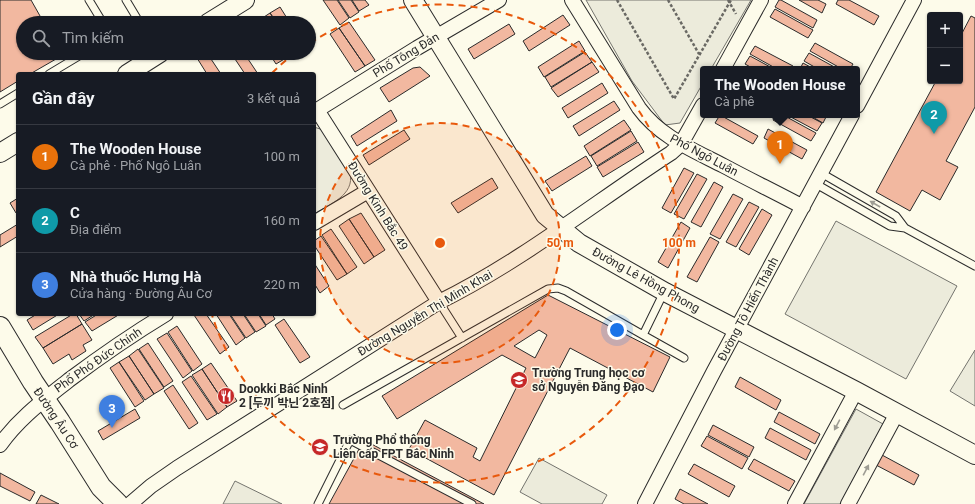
<!DOCTYPE html>
<html lang="vi">
<meta charset="utf-8">
<style>
:root{--surface:#171b24;--page:#20242c;--text:#f1f3f6;--muted:#9ea1a6;--line:#363941;--accent:#c62828}
body{margin:0;font-family:Roboto,"Noto Sans KR",sans-serif;background:var(--page);color:var(--text)}
.controls{position:absolute;right:12px;top:12px;display:grid;overflow:hidden;border-radius:4px;box-shadow:0 1px 3px #0004}
.controls button{width:36px;height:36px;display:grid;place-items:center;padding:0;border:0;border-bottom:1px solid var(--line);background:var(--surface);color:var(--text);font:20px sans-serif}
.you{position:absolute;left:617px;top:330px;width:14px;height:14px;margin:-10px;border:3px solid #fff;border-radius:50%;background:#1a73e8;box-shadow:0 0 0 6px #1a73e833}
.badge{display:grid;place-items:center;width:26px;height:26px;border-radius:50%;background:var(--accent);color:#fff;font-size:13px;font-weight:700}
.pin{position:absolute;translate:-50% -33px;filter:drop-shadow(0 1px 2px #0008)}
.pin::after{content:'';position:absolute;top:21px;width:14px;height:12px;background:inherit;clip-path:polygon(0 0,100% 0,50% 100%)}
.popup{position:absolute;left:700px;top:66px;width:160px;height:52px;box-sizing:border-box;display:grid;place-content:center;border-radius:4px;background:var(--surface);filter:drop-shadow(0 1px 3px #0005);font-size:13px;white-space:nowrap;color:var(--muted)}
.popup b{font-size:15px;color:var(--text)}
.popup::after{content:'';position:absolute;left:50%;top:100%;margin-left:-8px;border:8px solid transparent;border-top-color:var(--surface)}
.list{margin:0;padding:0;list-style:none}
h2{display:flex;justify-content:space-between;align-items:center;height:52px;margin:0;padding:0 16px;font-size:17px}
h2 small{font-size:13px;font-weight:400;color:var(--muted)}
.list li{display:grid;grid-template-columns:26px 1fr auto;gap:12px;align-items:center;box-sizing:border-box;height:64px;padding:0 16px;border-top:1px solid var(--line)}
.list b{display:block;font-size:15px;white-space:nowrap}
.list p{margin:0;font-size:13px;white-space:nowrap;color:var(--muted)}
.list em{font-size:13px;font-style:normal;color:var(--muted)}
.icon{flex:none;width:22px;height:22px;fill:none;stroke:currentColor;stroke-width:2;stroke-linecap:round;stroke-linejoin:round}
.map{position:relative;flex:none;width:975px;height:504px;overflow:hidden}
.search{position:absolute;background:var(--surface);box-shadow:0 1px 3px #0004;left:16px;top:16px;width:300px;height:44px;display:flex;align-items:center;gap:10px;box-sizing:border-box;padding:0 14px;border-radius:22px;color:var(--muted);font-size:15px}
.panel{position:absolute;background:var(--surface);box-shadow:0 1px 3px #0004;left:16px;top:72px;width:300px;height:244px;border-radius:4px}
.map>svg:first-child{display:block}
</style>
<div class="map">
<svg width="975" height="504" viewBox="0 0 975 504">
<rect width="100%" height="100%" fill="#fdfbea"/>
<path fill="#ecebdb" stroke="#74746e" d="M586,0H751L711,69H703V83L680,123L665,125L632,81Z
M314,127L323,130L350,173C355,195 330,204 314,214Z
M836,221L957,286L906,379L785,314Z
M975,350V406L950,391Z
M856,409L883,424L840,504H804Z
M539,458L607,495L602,504H542L520,492Z
M235,481L282,504H223Z"/>
<path fill="#f2b8a0" stroke="#2b2b2b" fill-rule="evenodd" d="M0,0H31L44,23H23V53H62L63,55L30,74H18V81L0,92Z
M323,0H337L349,18L340,25Z
M338,0H351L359,12L350,18Z
M352,0H365L369,5L359,11Z
M779,0H781L817,20L813,28L775,7Z
M799,0H818L826,4L822,13Z
M838,0H849L879,16L874,25L836,4Z
M280,7L290,23H277L270,13Z
M775,9L813,30L808,38L770,17Z
M270,13L277,23H263L261,19Z
M563,15L570,25L529,51L523,41Z
M971,16L975,18V107L946,161L958,167L940,200L922,190L910,211L876,192L936,81H960V37Z
M349,22L375,60L365,66L339,28Z
M509,24L515,34L474,59L468,49Z
M339,28L365,66L355,72L330,34Z
M579,41L585,51L544,77L538,67Z
M815,43L853,64L850,69H842L810,51Z
M755,46L793,66L792,69H777L750,54Z
M585,52L592,62L551,87L545,77Z
M204,53H207L221,74H207L197,58Z
M231,53H244L258,74H245Z
M269,53H283L286,58L276,64Z
M809,53L838,69H818L804,61Z
M750,56L774,69H754L745,64Z
M592,62L599,72L558,97L551,88Z
M803,63L814,69H800Z
M420,67L430,76L389,102L380,88L413,68Z
M602,83L608,93L568,118L562,108Z
M614,101L620,110L579,136L573,126Z
M391,110L397,121L357,146L351,136Z
M720,115L758,136L753,144L715,123Z
M776,115H783L816,133L811,141L773,120Z
M787,115H807L822,123L817,131Z
M809,115H827L823,123Z
M624,120L631,130L590,156L584,146Z
M768,129L807,150L802,159L764,138Z
M404,130L410,139L369,165L363,155Z
M631,131L637,141L597,166L591,156Z
M638,142L644,152L603,177L597,167Z
M586,156L592,166L552,191L545,181Z
M684,168L694,173L671,213L662,208Z
M697,174L707,179L684,219L674,214Z
M492,178L498,188L458,213L451,203Z
M714,182L723,187L701,227L691,222Z
M733,194L743,199L720,239L710,234Z
M18,198V212L16,213L10,203Z
M749,202L759,207L736,247L726,242Z
M762,209L772,215L749,255L739,249Z
M361,213L385,250L374,257L349,219Z
M349,219L374,257L364,264L339,226Z
M681,222L690,228L668,268L658,262Z
M18,224V236L0,247V235Z
M331,229L357,267L347,274L322,235Z
M321,236L347,274L337,280L314,245V241Z
M710,237L719,242L697,282L687,277Z
M314,263L329,286L320,293L314,283Z
M548,295L670,357L653,392L570,348L494,495L409,449L425,420L477,448L473,457L480,461L526,368L502,355L397,419L382,396ZM539,330L547,335L535,358L514,346Z
M37,314H59L33,330L27,320Z
M73,314H76L82,324L43,348L35,337Z
M79,314H95L84,321Z
M98,314H120L92,331L85,322Z
M196,314H206L229,347L220,354L194,315Z
M216,314H229L245,338L236,345Z
M230,314H243L255,332L246,338Z
M244,314H258L266,326L256,332Z
M259,314H272L275,319L266,325Z
M284,319L310,357L300,363L275,325Z
M82,324L92,340L83,345L86,351L72,360L69,354L53,364L43,348Z
M177,326L202,364L193,371L168,332Z
M167,333L192,371L183,378L157,339Z
M148,343L173,381L164,387L139,349Z
M138,349L164,388L154,394L129,356Z
M129,356L154,394L145,400L119,362Z
M119,362L144,401L135,407L110,368Z
M211,363L237,401L227,407L202,369Z
M202,369L227,407L218,414L192,375Z
M191,376L217,414L207,420L182,382Z
M740,377L781,400L776,410L735,387Z
M173,385L198,423L189,429L164,391Z
M135,409L140,418L103,440L98,431Z
M779,412L820,434L815,444L774,422Z
M713,425L754,447L749,457L708,435Z
M770,428L811,450L806,460L765,438Z
M707,436L748,458L742,469L701,446Z
M364,440L484,504H329Z
M882,455L919,475L914,485L876,465Z
M754,459L795,481L789,491L748,469Z
M694,464L735,486L729,497L688,474Z
M0,473L35,492L30,501L0,486Z
M680,489L708,504H684L675,499Z
M41,495L59,504H36Z"/>
<g fill="none" stroke-linecap="round" stroke-linejoin="round">
<g stroke="#2b2b2b" stroke-width="9">
<path id="service" d="M89,0L103,23
M126,0L138,20L133,23
M137,53L143,64
M49,74L84,53
M0,104L18,93
M821,173L896,216L905,228
M816,184L890,226L905,228L975,266
M664,292L643,335L684,358
M439,302L462,338
M343,405L548,289L558,288L566,291L643,335
M318,504L350,440L472,504"/>
</g>
<g stroke="#2b2b2b" stroke-width="16">
<path id="minor" d="M572,0L639,108C660,137 693,150 724,166C750,180 777,193 803,207
M723,69L761,0
M857,106L914,0
M317,110L439,302
M314,112L417,48L499,0
M314,223L368,191
M0,445C19,418 44,400 69,380C101,356 133,334 166,314
M130,504L151,486L177,468L439,302C522,261 594,203 671,153L681,144L703,105
M645,504L714,371L852,115
M795,504L856,391
M848,504L897,413"/>
</g>
<g stroke="#2b2b2b" stroke-width="20">
<path id="tertiary" d="M413,0L545,215L579,243L665,292L856,391L975,455
M208,23L245,0
M127,74L160,53
M0,153L18,142"/>
</g>
<g stroke="#2b2b2b" stroke-width="22">
<path id="secondary" d="M0,327L33,382L60,422L101,487L118,504"/>
</g>
<path stroke="#6a6964" stroke-width="2.5" stroke-dasharray="3 2" stroke-linecap="butt" d="M617,0L674,99L731,0
M668,0L699,54
M728,0L736,14"/>
<use href="#service" stroke="#fdfbea" stroke-width="7"/>
<use href="#minor" stroke="#fdfbea" stroke-width="14"/>
<use href="#tertiary" stroke="#fdfbea" stroke-width="18"/>
<use href="#secondary" stroke="#fdfbea" stroke-width="20"/>
</g>
<defs><path id="oneway-solid" d="M-6-.8H1V-3.2L6.5 0L1 3.2V.8H-6Z"/></defs>
<g fill="#9e9d94">
<use href="#oneway-solid" transform="translate(875 204) rotate(-150)"/>
<use href="#oneway-solid" transform="translate(837 425) rotate(118)"/>
<use href="#oneway-solid" transform="translate(866 470) rotate(-62)"/>
</g>
<circle cx="440" cy="243" r="120" fill="#e8590c" fill-opacity=".12"/>
<g fill="none" stroke="#e8590c" stroke-width="2" stroke-dasharray="7 5">
<circle cx="440" cy="243" r="120"/>
<path d="M272 73A239 239 0 0 1 295 53M310 43A239 239 0 1 1 212 315"/>
</g>
<defs>
<g id="school-disc" transform="scale(0.9)"><circle r="9.5" fill="#c62828" stroke="#fdfbea"/><path d="M0-5L7-2L0 1L-7-2ZM-4 1L0 2.5L4 1V4Q0 6-4 4Z" fill="#fff"/></g>
<g id="restaurant-disc" transform="scale(0.9)"><circle r="9.5" fill="#c62828" stroke="#fdfbea"/><path d="M-5-6h1v4h1v-4h1v4h1v-4h1v5L-1.5 .5V6h-2V.5L-5-1ZM5-6V6H3V1.5H1.5Q1.5-4 5-6Z" fill="#fff"/></g>
</defs>
<g fill-rule="evenodd">
<use href="#school-disc" x="519" y="380"/>
<use href="#restaurant-disc" x="226" y="396"/>
<use href="#school-disc" x="320" y="447"/>
</g>
<g text-anchor="middle" stroke-width="3" stroke-linejoin="round" paint-order="stroke">
<g font-size="12" fill="#2b2b2b" stroke="#fdfbea">
<text transform="translate(406 55) rotate(-31)" y="4">Phố Tông Đản</text>
<text transform="translate(704 155) rotate(28)" y="4">Phố Ngô Luân</text>
<text transform="translate(378 206) rotate(58)" y="4">Đường Kinh Bắc 49</text>
<text transform="translate(646 280) rotate(29)" y="4">Đường Lê Hồng Phong</text>
<text transform="translate(748 309) rotate(-62)" y="4">Đường Tô Hiến Thành</text>
<text transform="translate(425 313) rotate(-31)" y="4">Đường Nguyễn Thị Minh Khai</text>
<text transform="translate(98 360) rotate(-35)" y="4">Phố Phó Đức Chính</text>
<text transform="translate(56 418) rotate(56)" y="4">Đường Âu Cơ</text>
</g>
<g font-size="12" font-weight="bold" fill="#2b2b2b" stroke="#fdfbea" text-anchor="start">
<text x="532" y="377">Trường Trung học cơ<tspan x="532" dy="14">sở Nguyễn Đăng Đạo</tspan></text>
<text x="239" y="393">Dookki Bắc Ninh<tspan x="239" dy="14">2 [두끼 박닌 2호점]</tspan></text>
<text x="333" y="444">Trường Phổ thông<tspan x="333" dy="14">Liên cấp FPT Bắc Ninh</tspan></text>
</g>
</g>
<circle cx="440" cy="243" r="6" fill="#e8590c" stroke="#fdfbea" stroke-width="2"/>
<g font-size="12" text-anchor="middle" font-weight="bold" fill="#e8590c" stroke="#fdfbea" stroke-width="3" stroke-linejoin="round" paint-order="stroke">
<text x="560" y="247">50 m</text>
<text x="679" y="247">100 m</text>
</g>
</svg>
<div class="controls">
<button>+</button>
<button>−</button>
</div>
<div class="you"></div>
<div class="pin badge" style="left:780px;top:164px;background:#e8710a">1</div>
<div class="popup"><b>The Wooden House</b>Cà phê</div>
<div class="pin badge" style="left:934px;top:134px;background:#0f9aa8">2</div>
<div class="pin badge" style="left:112px;top:428px;background:#3f7fe0">3</div>
<div class="search"><svg class="icon" aria-label="search" viewBox="0 0 24 24"><circle cx="10" cy="10" r="6"/><path d="M15 15l6 6"/></svg>Tìm kiếm</div>
<section class="panel">
<h2>Gần đây<small>3 kết quả</small></h2>
<ul class="list">
<li><span class="badge" style="background:#e8710a">1</span><div><b>The Wooden House</b><p>Cà phê · Phố Ngô Luân</p></div><em>100 m</em></li>
<li><span class="badge" style="background:#0f9aa8">2</span><div><b>C</b><p>Địa điểm</p></div><em>160 m</em></li>
<li><span class="badge" style="background:#3f7fe0">3</span><div><b>Nhà thuốc Hưng Hà</b><p>Cửa hàng · Đường Âu Cơ</p></div><em>220 m</em></li>
</ul>
</section>
</div>
